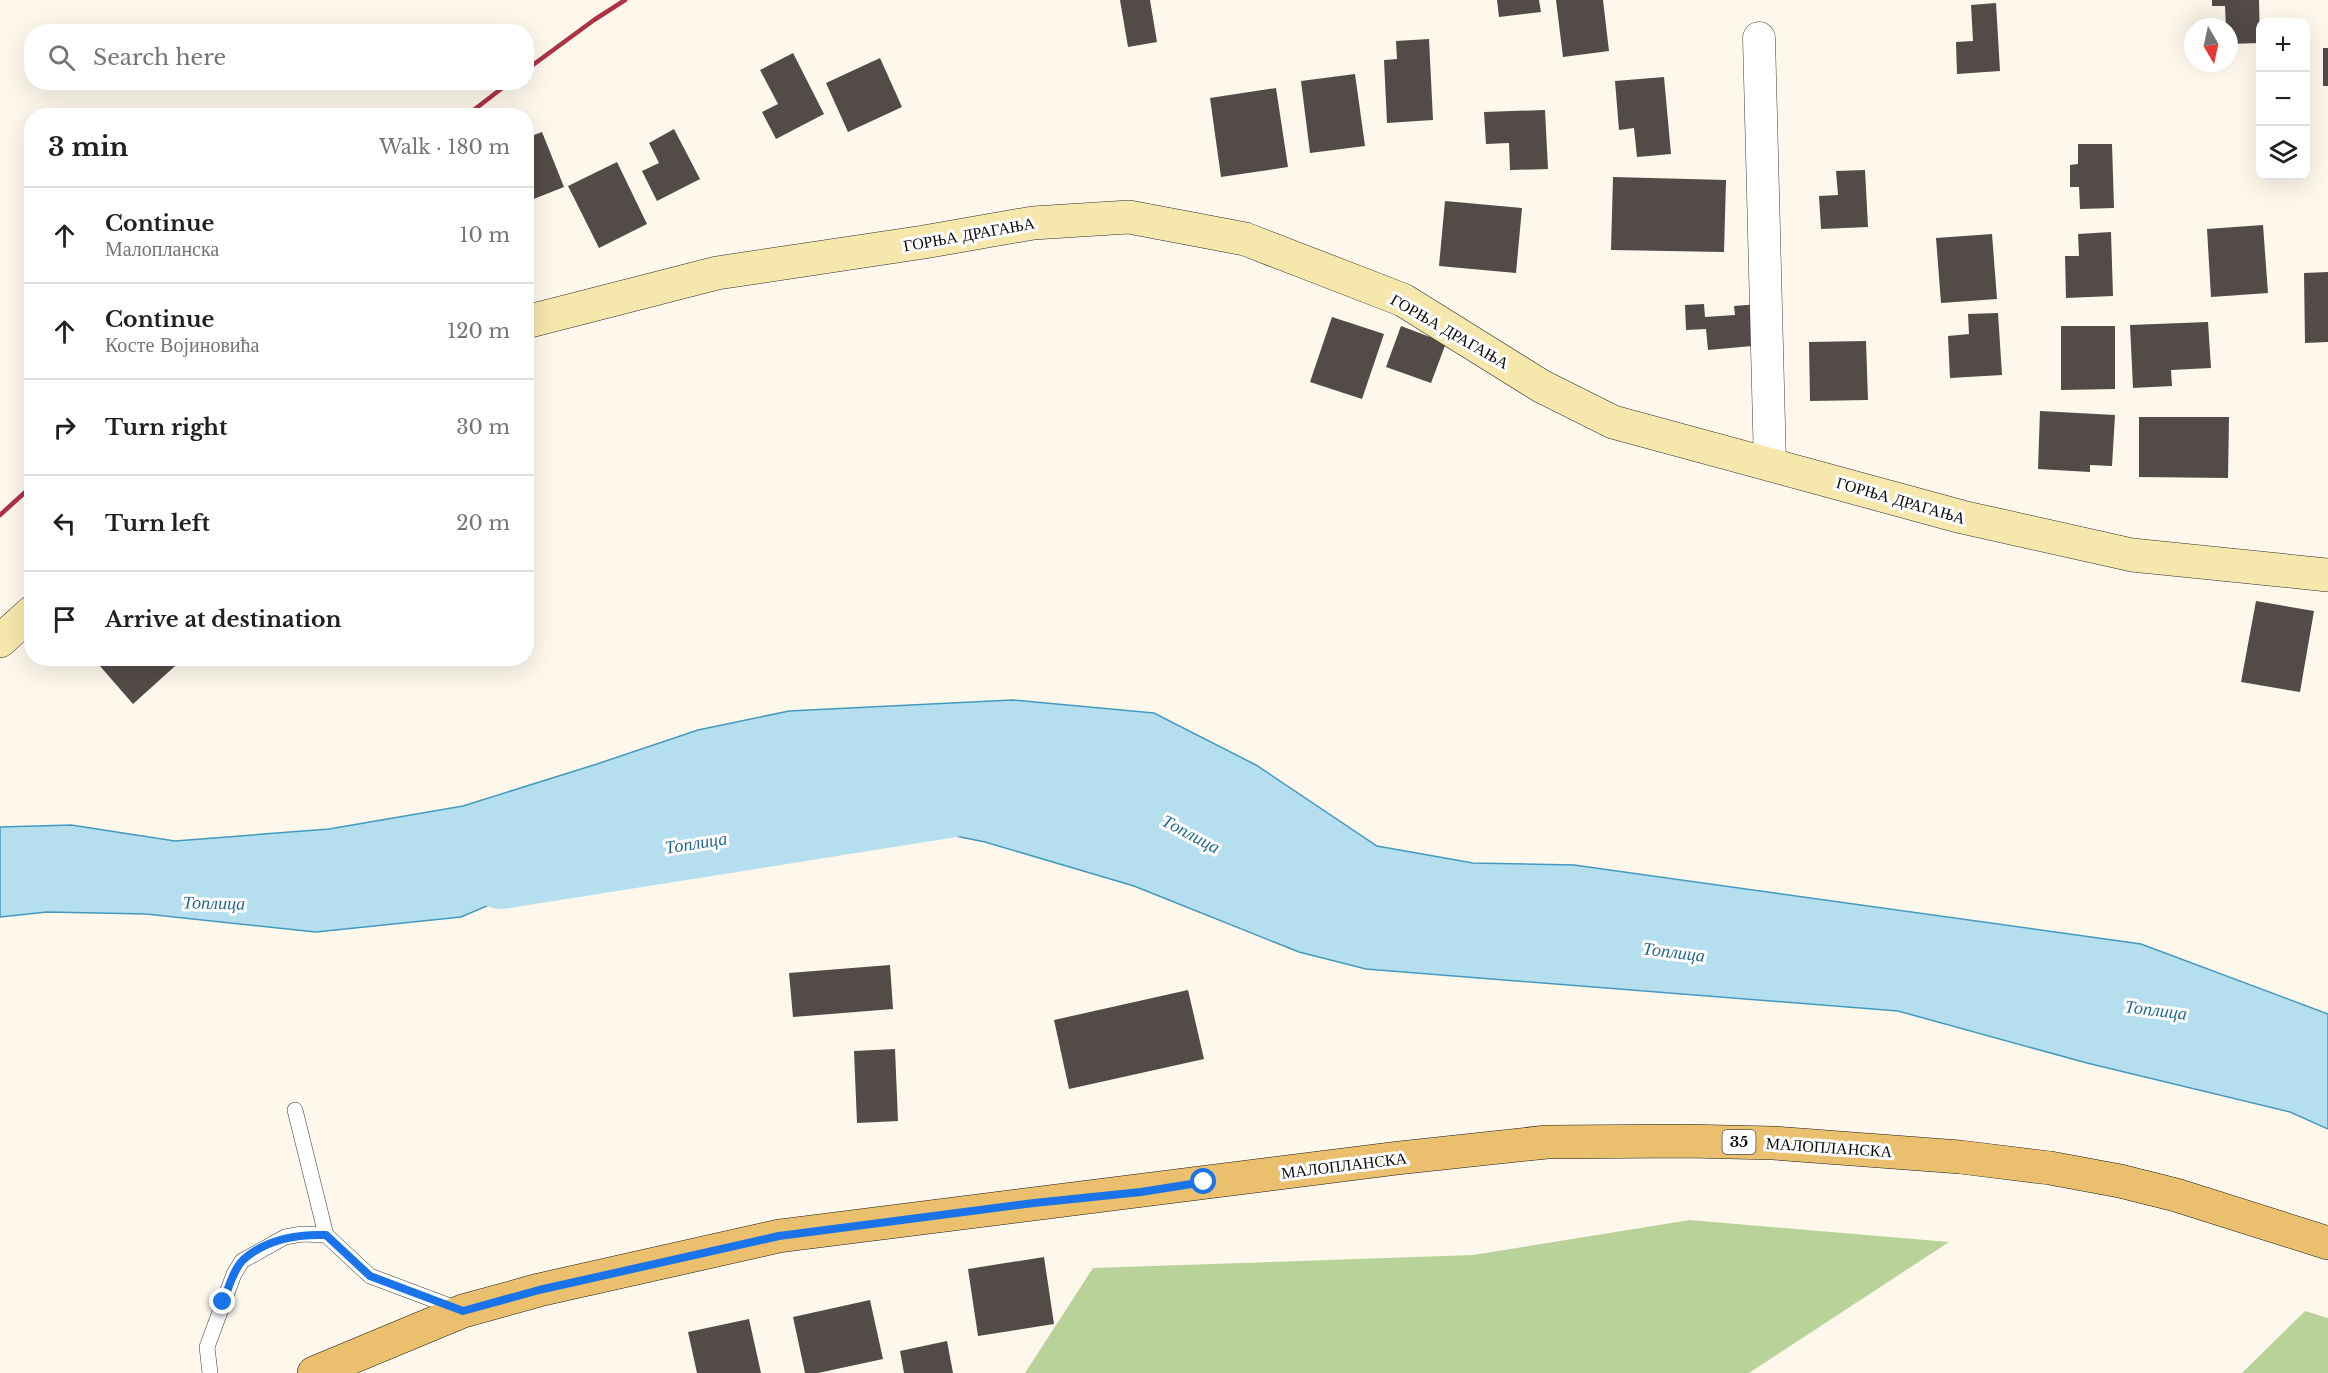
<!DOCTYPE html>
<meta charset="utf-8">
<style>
:root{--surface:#fff;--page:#f6f6f6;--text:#202124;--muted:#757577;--line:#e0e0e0}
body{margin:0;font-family:"Libre Baskerville",serif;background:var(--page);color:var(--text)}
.controls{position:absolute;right:18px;top:18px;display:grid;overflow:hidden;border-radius:12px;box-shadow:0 6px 24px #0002}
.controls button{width:54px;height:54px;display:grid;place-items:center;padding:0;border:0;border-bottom:2px solid var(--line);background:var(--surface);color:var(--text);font:30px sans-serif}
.compass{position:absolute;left:2184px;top:18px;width:54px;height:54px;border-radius:50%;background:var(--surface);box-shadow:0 6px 24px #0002;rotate:171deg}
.stop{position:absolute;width:18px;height:18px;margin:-14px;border:4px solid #1a73e8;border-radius:50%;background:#fff}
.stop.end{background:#1a73e8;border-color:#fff;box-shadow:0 2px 6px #0008}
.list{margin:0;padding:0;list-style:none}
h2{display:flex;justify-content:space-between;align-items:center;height:78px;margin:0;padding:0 24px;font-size:26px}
h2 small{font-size:20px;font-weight:400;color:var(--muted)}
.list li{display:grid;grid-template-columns:39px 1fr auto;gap:18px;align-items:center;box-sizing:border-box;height:96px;padding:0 24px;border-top:2px solid var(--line)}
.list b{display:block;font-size:22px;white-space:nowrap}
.list p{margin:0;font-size:20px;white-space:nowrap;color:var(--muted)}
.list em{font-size:20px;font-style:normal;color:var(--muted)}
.icon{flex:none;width:33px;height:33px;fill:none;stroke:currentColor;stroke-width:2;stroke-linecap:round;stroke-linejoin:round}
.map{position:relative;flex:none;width:2328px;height:1373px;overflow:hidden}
.search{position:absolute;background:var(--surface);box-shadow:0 6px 24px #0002;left:24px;top:24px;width:510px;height:66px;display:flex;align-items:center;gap:15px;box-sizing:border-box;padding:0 21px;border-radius:24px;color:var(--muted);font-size:22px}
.panel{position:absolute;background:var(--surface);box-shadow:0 6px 24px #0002;left:24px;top:108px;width:510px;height:558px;border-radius:24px}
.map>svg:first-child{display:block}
</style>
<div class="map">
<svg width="2328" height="1373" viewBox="0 0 2328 1373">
<rect width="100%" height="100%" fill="#fdf8eb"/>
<path fill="#b9d29a" d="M1690,1220L1949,1242L1749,1373H1025L1093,1268L1473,1255Z
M2305,1311L2328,1318V1373H2242Z"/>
<path fill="#b5dfef" stroke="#4499be" stroke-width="1.5" d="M1012,700L1154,713L1256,765L1377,846L1473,863L1574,865L2141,944L2328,1014V1129L2290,1112L2087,1063L1898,1011L1366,969L1299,952L1134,886L985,842L886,822L794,808L673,826L461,917L316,932L146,914L47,912L0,917V827L71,825L175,841L329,829L463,806L597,764L698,730L789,711Z"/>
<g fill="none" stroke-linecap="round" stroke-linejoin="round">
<path stroke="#b5dfef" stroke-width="70" d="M501,874L954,802"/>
</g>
<path fill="#524b48" d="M1120,0H1150L1157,42L1128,47Z
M1497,0H1539L1541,12L1499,17Z
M1556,0H1603L1609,51L1563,57Z
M2212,0H2259L2260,43L2229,44V27H2226L2225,6H2212Z
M1996,3L2000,71L1957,74L1956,42L1973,41L1971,5Z
M1429,39L1433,120L1387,123L1384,60L1397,59L1396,41Z
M2323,48H2328V86H2323Z
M793,53L824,114L776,139L762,112L778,104L760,70Z
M880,58L902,107L848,132L826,83Z
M1355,74L1365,146L1310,153L1301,81Z
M1664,77L1671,154L1637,157L1634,128L1619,130L1615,81Z
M1276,88L1288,167L1221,177L1210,98Z
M1545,110L1548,169L1510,170L1509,143L1486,144L1484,112Z
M674,129L700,179L657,201L642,171L659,163L649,143Z
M542,132L564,187L526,202V138Z
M2078,144H2112L2114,208L2080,209L2079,187H2070V165L2078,164Z
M617,162L647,224L599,248L568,186Z
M1865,170L1868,227L1821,229L1819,196L1838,195L1836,171Z
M1613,177L1726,180L1724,252L1611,250Z
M1445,201L1522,208L1516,273L1439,266Z
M2263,225L2268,293L2211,297L2207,229Z
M2111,232L2113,296L2066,298L2065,256H2079L2078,234Z
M1992,234L1997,299L1941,303L1936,238Z
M2328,272V342L2305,343L2304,273Z
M1704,304L1705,317L1735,315L1734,306L1759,304L1763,345L1708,350L1706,329L1686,330L1685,305Z
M1998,313L2002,375L1950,378L1948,336L1969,334L1968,314Z
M1332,317L1384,334L1362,399L1310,382Z
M2208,322L2211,368L2171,370L2172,386L2133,388L2130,325Z
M1401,326L1446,343L1431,383L1386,367Z
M2061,326H2115V389L2061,390Z
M1866,341L1868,400L1810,401L1809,342Z
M2040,411L2115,415L2112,466L2090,465V472L2038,469Z
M2139,417H2229L2228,478L2139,477Z
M2256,601L2314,611L2300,692L2241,682Z
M93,658H184L133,704Z
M890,965L893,1009L793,1017L789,973Z
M1188,990L1204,1059L1069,1089L1054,1020Z
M895,1049L898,1121L857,1123L854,1051Z
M1044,1257L1054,1324L978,1336L968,1269Z
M870,1300L883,1359L818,1373H805L793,1317Z
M749,1319L761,1373H697L688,1332Z
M947,1341L953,1373H904L900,1351Z"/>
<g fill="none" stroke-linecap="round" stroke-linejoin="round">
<g stroke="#3e3e3e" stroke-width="16">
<path id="lane" d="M295,1110L326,1235
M210,1373L207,1347L234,1274L242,1261L285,1237L302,1234L326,1235L370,1276L458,1309"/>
</g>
<g stroke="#3e3e3e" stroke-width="33">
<path id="street" d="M1759,38L1770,464"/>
</g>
<g stroke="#2d2d2d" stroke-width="34">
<path id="secondary" d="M526,322L717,273L924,242L1033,223L1129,217L1245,239L1403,300L1541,386L1613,422L1962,517L2132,555L2328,575
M0,641L32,612"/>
</g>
<g stroke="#1c1c1c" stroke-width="34">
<path id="primary" d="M314,1373L463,1311L539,1290L779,1236L1398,1158L1547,1142L1686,1141L1773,1143L1960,1157L2050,1168L2120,1181L2176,1195L2328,1243"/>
</g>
<use href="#lane" stroke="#fff" stroke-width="15"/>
<use href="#street" stroke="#fff" stroke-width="32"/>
<use href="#secondary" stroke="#f6e7ad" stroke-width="33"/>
<use href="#primary" stroke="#eac06e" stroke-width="33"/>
<path stroke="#ab3344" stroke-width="4.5" d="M526,70L594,20L625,0
M466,116L510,82
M0,515L32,486"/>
</g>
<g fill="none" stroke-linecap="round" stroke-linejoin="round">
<path stroke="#1a73e8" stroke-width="8" d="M223,1302C228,1290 233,1270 243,1260C266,1239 296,1234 326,1235L370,1276L463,1311L539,1290L779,1236L1034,1203L1141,1192L1204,1182"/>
</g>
<g text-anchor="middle" stroke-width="6" stroke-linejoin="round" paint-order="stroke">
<rect fill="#fff" stroke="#545454" stroke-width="1.5" x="1722.5" y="1130" width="33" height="24" rx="4.5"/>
<g font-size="15" font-weight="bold" fill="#0b0b0b">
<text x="1739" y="1147">35</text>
</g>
<g font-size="16" fill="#0b0b0b" stroke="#fff">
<text transform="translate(969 234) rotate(-10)" y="6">ГОРЊА ДРАГАЊА</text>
<text transform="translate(1450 331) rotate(30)" y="6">ГОРЊА ДРАГАЊА</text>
<text transform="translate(1901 500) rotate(16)" y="6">ГОРЊА ДРАГАЊА</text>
<text transform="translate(1829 1147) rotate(4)" y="6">МАЛОПЛАНСКА</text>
<text transform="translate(1344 1165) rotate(-7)" y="6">МАЛОПЛАНСКА</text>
</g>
<g font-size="18" font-style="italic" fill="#236a8e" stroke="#fff">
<text transform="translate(1191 834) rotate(28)" y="6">Топлица</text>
<text transform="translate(696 843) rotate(-9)" y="6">Топлица</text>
<text transform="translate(214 903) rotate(1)" y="6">Топлица</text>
<text transform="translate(1674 952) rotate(7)" y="6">Топлица</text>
<text transform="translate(2156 1010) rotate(7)" y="6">Топлица</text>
</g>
</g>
</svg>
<div class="controls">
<button>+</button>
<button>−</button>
<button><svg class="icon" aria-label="layers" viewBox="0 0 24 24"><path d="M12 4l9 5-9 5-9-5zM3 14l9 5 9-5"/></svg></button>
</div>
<svg class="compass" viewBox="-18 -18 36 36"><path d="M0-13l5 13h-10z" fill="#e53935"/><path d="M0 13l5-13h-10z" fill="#757577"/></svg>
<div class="stop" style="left:1204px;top:1182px"></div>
<div class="stop end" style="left:223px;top:1302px"></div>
<div class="search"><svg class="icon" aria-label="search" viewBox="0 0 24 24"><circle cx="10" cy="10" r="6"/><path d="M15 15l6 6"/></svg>Search here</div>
<section class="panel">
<h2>3 min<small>Walk · 180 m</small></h2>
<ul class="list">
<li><svg class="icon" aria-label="ahead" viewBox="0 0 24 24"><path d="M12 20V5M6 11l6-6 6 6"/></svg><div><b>Continue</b><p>Малопланска</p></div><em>10 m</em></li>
<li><svg class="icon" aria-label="ahead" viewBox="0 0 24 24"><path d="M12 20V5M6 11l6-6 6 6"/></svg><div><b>Continue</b><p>Косте Војиновића</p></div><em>120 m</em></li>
<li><svg class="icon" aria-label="right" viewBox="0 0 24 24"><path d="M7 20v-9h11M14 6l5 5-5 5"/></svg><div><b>Turn right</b></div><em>30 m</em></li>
<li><svg class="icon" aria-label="left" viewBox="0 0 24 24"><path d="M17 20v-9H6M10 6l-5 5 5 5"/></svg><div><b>Turn left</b></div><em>20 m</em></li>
<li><svg class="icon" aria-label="arrive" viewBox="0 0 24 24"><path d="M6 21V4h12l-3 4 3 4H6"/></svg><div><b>Arrive at destination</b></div></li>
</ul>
</section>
</div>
